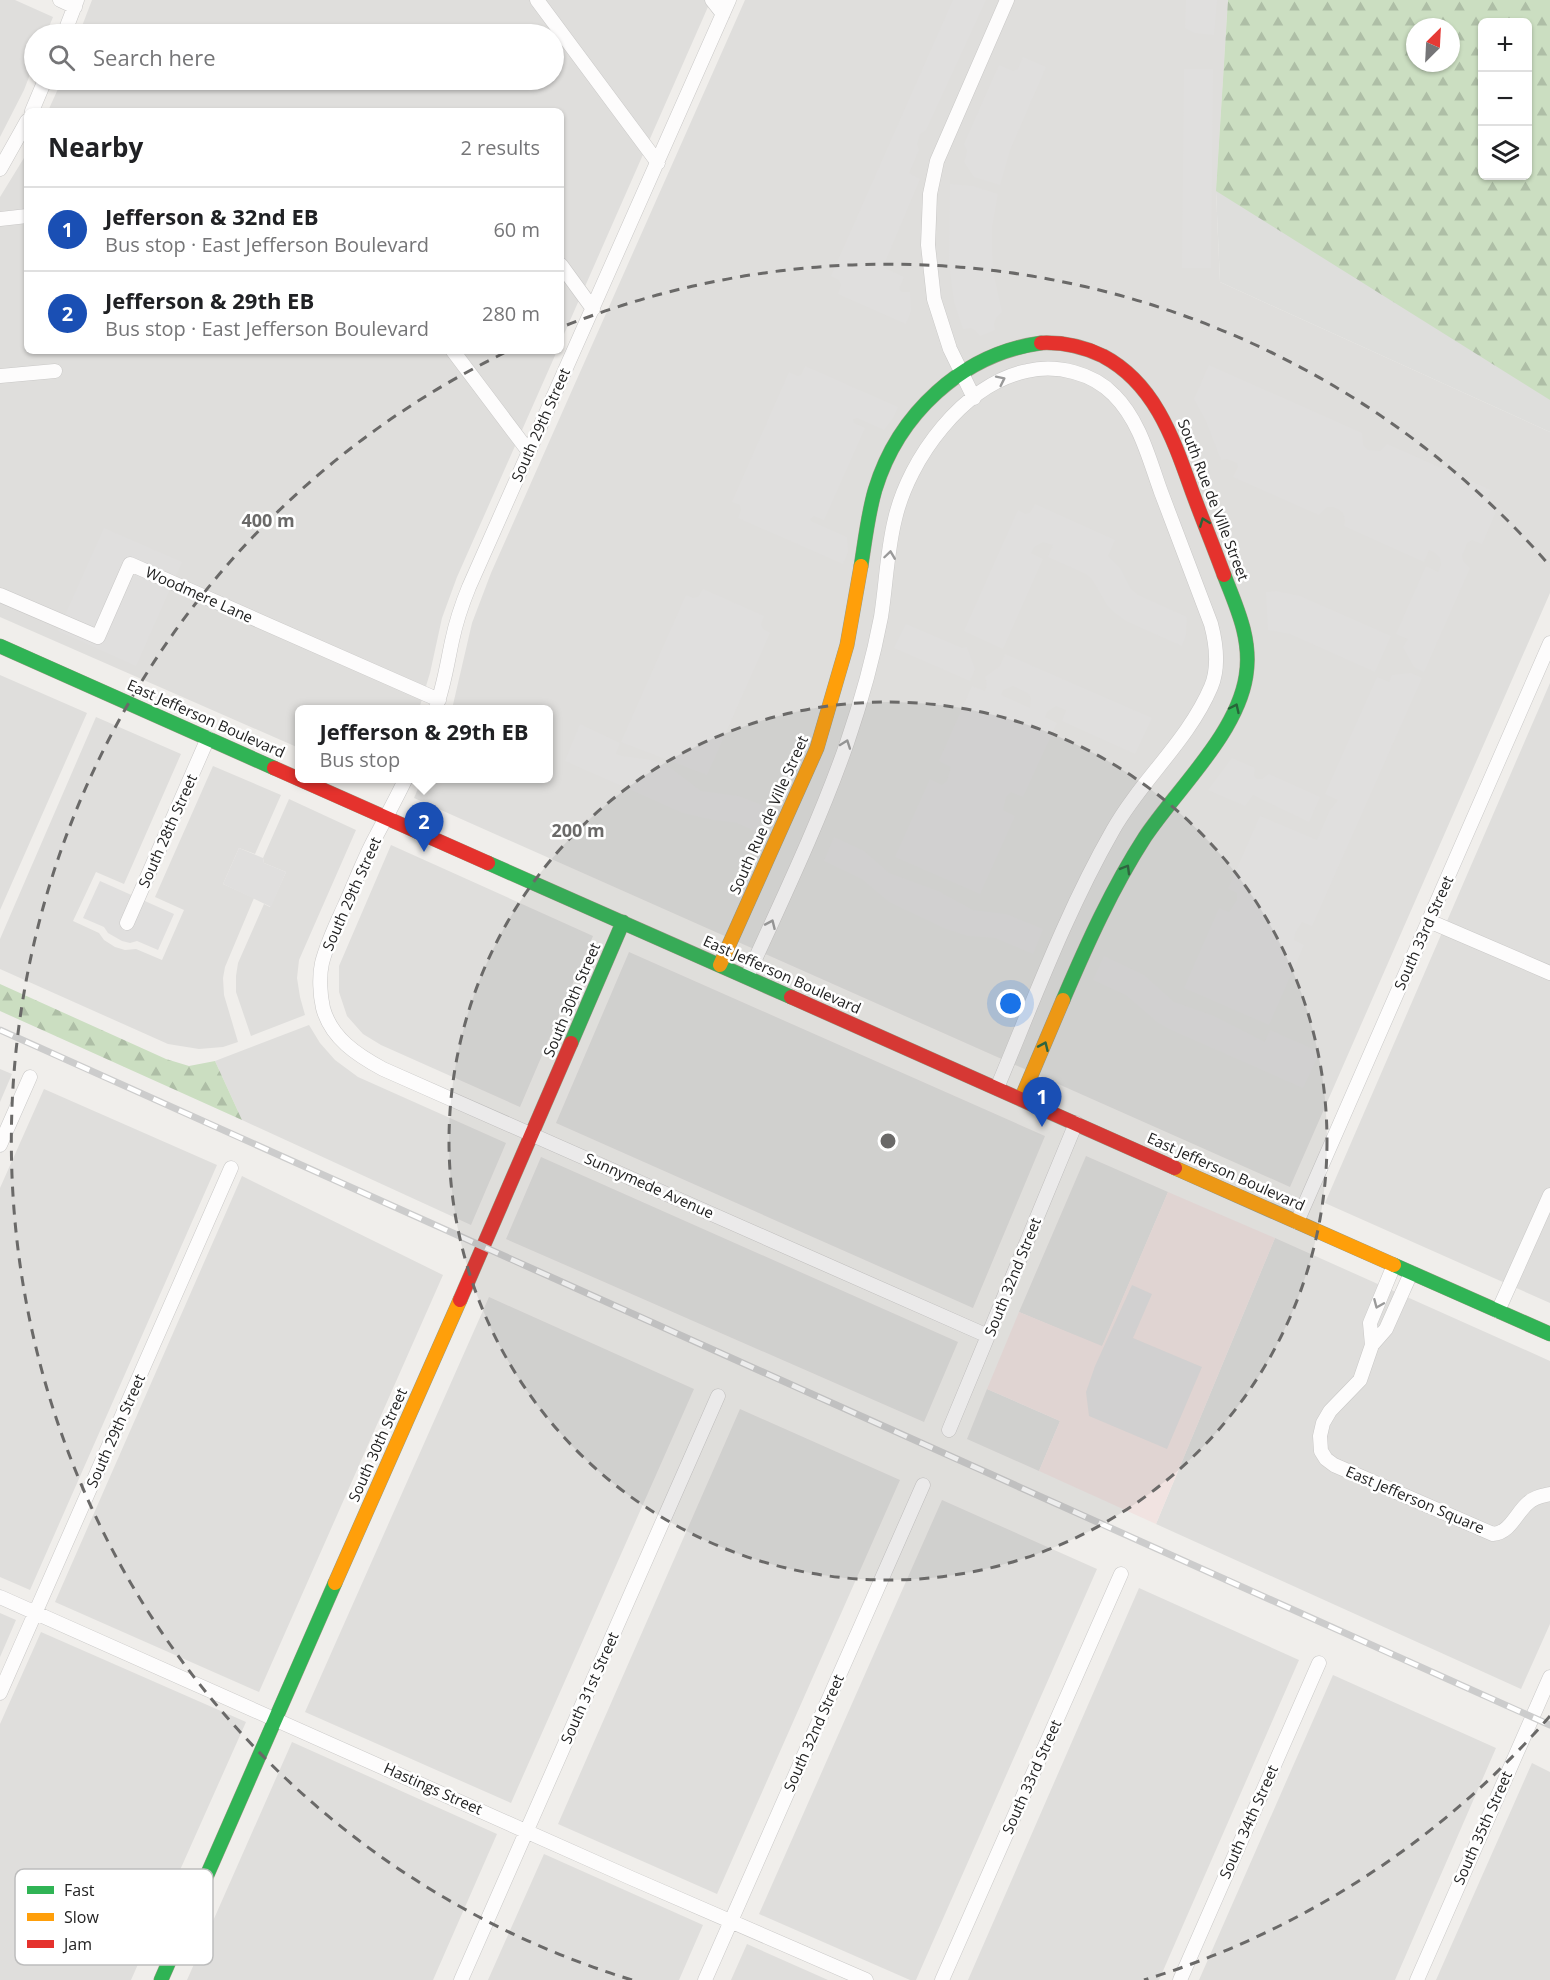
<!DOCTYPE html>
<meta charset="utf-8">
<style>
:root{--surface:#fff;--page:#f6f6f6;--text:#202124;--muted:#757577;--line:#e0e0e0;--accent:#6a6968}
body{margin:0;font-family:"Open Sans",sans-serif;background:var(--page);color:var(--text)}
.controls{position:absolute;right:18px;top:18px;display:grid;overflow:hidden;border-radius:9px;box-shadow:0 2px 4px #0004}
.controls button{width:54px;height:54px;display:grid;place-items:center;padding:0;border:0;border-bottom:2px solid var(--line);background:var(--surface);color:var(--text);font:30px sans-serif}
.compass{position:absolute;left:1406px;top:18px;width:54px;height:54px;border-radius:50%;background:var(--surface);box-shadow:0 2px 4px #0004;rotate:24deg}
.you{position:absolute;left:1011px;top:1004px;width:21px;height:21px;margin:-15px;border:4px solid #fff;border-radius:50%;background:#1a73e8;box-shadow:0 0 0 9px #1a73e833}
.badge{display:grid;place-items:center;width:39px;height:39px;border-radius:50%;background:var(--accent);color:#fff;font-size:20px;font-weight:700}
.pin{position:absolute;translate:-50% -50px;filter:drop-shadow(0 2px 3px #0008)}
.pin::after{content:'';position:absolute;top:32px;width:21px;height:18px;background:inherit;clip-path:polygon(0 0,100% 0,50% 100%)}
.popup{position:absolute;left:295px;top:705px;width:258px;height:78px;box-sizing:border-box;display:grid;place-content:center;border-radius:9px;background:var(--surface);filter:drop-shadow(0 2px 4px #0005);font-size:20px;white-space:nowrap;color:var(--muted)}
.popup b{font-size:22px;color:var(--text)}
.popup::after{content:'';position:absolute;left:50%;top:100%;margin-left:-12px;border:12px solid transparent;border-top-color:var(--surface)}
.list{margin:0;padding:0;list-style:none}
h2{display:flex;justify-content:space-between;align-items:center;height:78px;margin:0;padding:0 24px;font-size:26px}
h2 small{font-size:20px;font-weight:400;color:var(--muted)}
.list li{display:grid;grid-template-columns:39px 1fr auto;gap:18px;align-items:center;box-sizing:border-box;height:84px;padding:0 24px;border-top:2px solid var(--line)}
.list b{display:block;font-size:22px;white-space:nowrap}
.list p{margin:0;font-size:20px;white-space:nowrap;color:var(--muted)}
.list em{font-size:20px;font-style:normal;color:var(--muted)}
.icon{flex:none;width:33px;height:33px;fill:none;stroke:currentColor;stroke-width:2;stroke-linecap:round;stroke-linejoin:round}
.map{position:relative;flex:none;width:1550px;height:1980px;overflow:hidden}
.search{position:absolute;background:var(--surface);box-shadow:0 2px 4px #0004;left:24px;top:24px;width:540px;height:66px;display:flex;align-items:center;gap:15px;box-sizing:border-box;padding:0 21px;border-radius:33px;color:var(--muted);font-size:22px}
.panel{position:absolute;background:var(--surface);box-shadow:0 2px 4px #0004;left:24px;top:108px;width:540px;height:246px;border-radius:9px}
.map>svg:first-child{display:block}
</style>
<div class="map">
<svg width="1550" height="1980" viewBox="0 0 1550 1980">
<defs>
<pattern id="forest-firs" width="22" height="20" patternUnits="userSpaceOnUse" patternTransform="scale(1.5)"><rect width="22" height="20" fill="#cbdec1"/><path d="M5 1l3.5 6h-7zM16 11l3.5 6h-7z" fill="#aebea6"/></pattern>
</defs>
<rect width="100%" height="100%" fill="#f0eeeb"/>
<path fill="#dfdedc" d="M0,0H15L53,17L46,34H34V64L24,90L0,137Z
M92,0H711L561,341V111H48L62,80H554V34H79Z
M745,0H1228L1216,191L1220,282L1550,432V593L1290,1187L414,798L422,779L548,778V710L452,709L472,623L491,573Z
M27,153V351H557L457,577L442,618L430,673L419,709L300,710L299,748L0,617V197Z
M0,675L87,713L0,910Z
M1550,683V1303L1325,1203Z
M96,717L181,754L124,884L96,872L73,921L99,933L104,940L115,947L125,950L136,949L162,960L184,910L155,897L213,766L281,795L255,854L239,848L223,884L254,898L225,967L223,978L224,995L238,1042L223,1047L199,1049L168,1044L0,969V939Z
M289,799L356,830L299,960L297,978L300,997L305,1015L251,1036L236,992V976L238,963L264,904L270,907L286,872L264,863L263,858Z
M391,845L593,936L520,1107L381,1045L363,1034L347,1016L339,992V966Z
M629,952L1045,1136L973,1308L556,1123Z
M309,1025L320,1043L335,1060L358,1077L506,1143L471,1225L242,1120L215,1061Z
M0,1069L12,1074L0,1102Z
M44,1089L217,1165L30,1590L0,1577V1188Z
M1086,1156L1168,1192L1102,1347L1019,1312Z
M541,1157L958,1342L924,1422L506,1239Z
M242,1176L443,1275L259,1692L55,1602Z
M1275,1238L1550,1361V1624L1521,1689L1156,1524Z
M489,1297L694,1389L511,1803L305,1712Z
M987,1389L1060,1421L1039,1471L967,1439Z
M740,1409L900,1480L717,1894L558,1824Z
M942,1500L1097,1569L916,1980H910L759,1914Z
M1139,1588L1299,1660L1159,1980H968Z
M0,1613L16,1620L0,1657Z
M41,1632L246,1722L131,1980H0V1724Z
M1333,1675L1496,1748L1395,1980H1199Z
M292,1742L497,1834L433,1980H187Z
M1532,1763L1550,1772V1980H1436Z
M544,1854L703,1925L679,1980H488Z
M747,1944L828,1980H731Z"/>
<path fill="#f1e3e1" d="M1168,1192L1275,1238L1156,1524L1039,1471L1060,1421L987,1389L1019,1312L1102,1346Z"/>
<path fill="#dededc" fill-rule="evenodd" d="M1228,0H1550V432L1220,282L1216,191ZM1482,22H1528V176H1482ZM1415,27H1451V63H1415Z"/>
<path fill="url(#forest-firs)" fill-rule="evenodd" d="M1228,0H1550V400L1216,191ZM1482,22H1528V176H1482ZM1415,27H1451V63H1415Z
M0,984L166,1059L189,1066L215,1061L242,1120L0,1011Z"/>
<path fill="#e0dfde" fill-rule="evenodd" d="M953,0H986L926,130L920,134L917,144L919,150L909,173L920,179L883,267L904,277L899,289L902,292H910L911,311L906,324L838,294L841,285L839,280L831,276Z
M1186,0H1217L1214,35L1195,33L1185,28Z
M1023,57L1046,67L1010,150L1000,185L974,177L964,162L966,157L967,150L964,144L999,65L1013,71L1018,69Z
M1184,69H1213L1211,268H1182Z
M950,184L973,186L998,194L992,228V249L993,271L1002,312L996,318L994,324L995,330L980,336L975,330L971,328L963,329L954,302L949,263Z
M1209,365L1362,433L1363,445L1368,450L1380,451L1387,444L1491,490L1486,501L1498,507L1482,544L1472,540L1467,543L1462,556L1463,561L1470,568L1424,672L1414,667L1403,647L1408,639L1396,634L1426,566L1438,572L1441,565L1440,558L1434,552L1429,550L1424,562L1344,526L1345,520L1343,513L1338,509L1333,507H1327L1319,515L1233,477L1238,467L1237,463L1227,459L1221,460L1206,421L1194,399Z
M805,366L898,407L893,418L884,430L857,418L853,419L854,423L865,428L824,520L814,516L810,519L811,521L847,537L848,552L843,564L738,518L741,510L740,505L732,502L789,372L798,376L801,375Z
M1035,504L1115,540L1108,556L1120,568L1130,588L1138,595L1187,617L1186,635L1182,646L1126,621L1115,613L1107,605L1092,579L1086,574L1048,557L1053,545L1043,542L1034,547L1031,553L1043,559L1003,649L964,631L1018,510L1025,514L1030,513Z
M104,528L182,562L136,666L58,631Z
M703,589L764,616L761,625L763,629L770,633L707,775L621,742L686,595L693,598L698,597Z
M1276,591L1300,596L1391,636L1375,672L1290,634L1268,630L1266,592Z
M906,624L962,648L967,647L975,669L970,681L894,648Z
M1005,654L1152,718L1135,754L1062,721L1066,710L1056,706L1047,712L1045,717L1057,723L1023,797L1011,792L1006,797L1003,810L1015,816L980,894L895,857L930,779L942,785L947,781L951,767L939,761L972,686L985,691L987,684L985,677L1000,666ZM1013,686L1028,693L1031,698L1030,708L1001,695L1003,690Z
M1411,673L1422,678L1312,926L1302,922L1295,933L1294,940L1304,945L1269,1025L1184,988L1219,908L1229,912L1237,900V893L1228,889L1260,816L1317,840L1330,810L1338,800L1325,794L1377,677L1389,682L1392,675Z
M580,724L620,743L616,754L622,756L652,760L672,769L701,791L738,796L767,807L757,832L737,823L713,820L683,813L565,761Z
M1232,758L1255,768L1254,776L1257,779H1262L1269,774L1320,797L1309,822L1253,795L1245,806L1208,790Z
M834,837L864,851L889,873L938,891L973,910L1006,914L1043,929L1033,954L995,938L968,936L946,929L889,902L862,879L824,861Z
M239,848L263,858L264,863L286,872L271,907L223,884Z
M100,881L174,914L158,950L137,941L130,943L122,941L108,933L104,927L83,918Z
M1104,956L1144,975L1174,1002L1214,1016L1265,1042L1270,1030L1320,1052L1303,1088L1169,1029L1157,1022L1126,995L1093,980Z
M1132,1285L1152,1294L1133,1338L1202,1367L1167,1449L1089,1416L1086,1392L1095,1366Z"/>
<g fill="none" stroke-linecap="round" stroke-linejoin="round">
<g stroke="#c9c8c7" stroke-width="15">
<path id="street" d="M60,0L75,7
M537,0L658,163
M712,0L723,14
M64,34L77,0
M32,111L45,80
M0,169L27,121
M0,219L27,216
M561,265L593,309
M453,351L529,452
M0,376L55,371
M974,398L950,349L934,299L928,245L930,194L937,161L1007,0
M0,595L98,637L130,564L439,700
M435,710C444,687 447,664 452,641C456,622 462,604 469,587L729,0
M406,778C396,799 385,819 374,840C363,861 354,885 344,907C336,925 327,943 322,963C319,976 320,995 323,1008C331,1038 357,1055 383,1069L988,1336
M1429,921L1550,973
M127,923L208,738
M747,977C782,900 819,823 847,743C861,702 873,659 881,617C886,585 887,551 895,519C909,458 964,384 1027,371C1057,364 1093,373 1114,395C1140,421 1149,459 1161,492C1178,536 1194,580 1211,624C1216,643 1219,668 1211,687C1188,741 1141,780 1113,830C1066,912 1033,1002 997,1088
M0,1145L30,1077
M1297,1222L1550,643
M1411,1273L1386,1329L1372,1345L1360,1380L1330,1411L1323,1423L1320,1436L1321,1451L1326,1459L1334,1465L1493,1534C1510,1533 1516,1513 1528,1503C1534,1497 1542,1496 1550,1494
M1498,1311L1550,1195
M1372,1345L1370,1323L1394,1265
M949,1430L1076,1123
M0,1597L631,1878L866,1980
M0,1693L231,1168
M461,1980L718,1396
M705,1980L923,1485
M942,1980L1121,1574
M1180,1980L1319,1663
M1417,1980L1550,1677"/>
</g>
<g stroke="#999a82" stroke-width="15">
<path id="fast" d="M861,566C865,541 868,514 875,490C898,414 962,354 1041,343
M0,646L274,768
M488,863L791,997
M1063,1000C1087,944 1112,888 1145,837C1177,789 1237,734 1246,676C1252,640 1237,608 1224,575
M571,1043L623,922
M1394,1265L1550,1334
M161,1980L335,1583"/>
</g>
<g stroke="#999a82" stroke-width="15">
<path id="slow" d="M720,965L817,748L847,645L861,566
M1021,1099L1063,1000
M1175,1168L1394,1265
M335,1583L460,1300"/>
</g>
<g stroke="#999a82" stroke-width="15">
<path id="jam" d="M1041,343C1063,342 1084,347 1103,356C1156,384 1174,441 1193,494C1203,521 1214,548 1224,575
M274,768L488,863
M791,997L1175,1168
M460,1300L571,1043"/>
</g>
<use href="#street" stroke="#fdfcfc" stroke-width="14"/>
<use href="#fast" stroke="#30b455" stroke-width="14"/>
<use href="#slow" stroke="#ff9f0a" stroke-width="14"/>
<use href="#jam" stroke="#e5322d" stroke-width="14"/>
<g stroke="#ccc" stroke-width="7">
<path id="rail" d="M0,1030L1550,1725"/>
</g>
<use href="#rail" stroke="#fff" stroke-width="4.5" stroke-dasharray="14" stroke-linecap="butt"/>
</g>
<defs><path id="oneway-chevron" d="M-2-3.5L2.5 0L-2 3.5" fill="none" stroke-width="1.6" stroke-linecap="round" stroke-linejoin="round" transform="scale(1.5)"/></defs>
<g stroke="#9a9a9a">
<use href="#oneway-chevron" transform="translate(1001 380) rotate(-26)"/>
<use href="#oneway-chevron" transform="translate(890 555) rotate(-82)"/>
<use href="#oneway-chevron" transform="translate(846 744) rotate(-70)"/>
<use href="#oneway-chevron" transform="translate(771 924) rotate(-66)"/>
<use href="#oneway-chevron" transform="translate(1378 1304) rotate(113)"/>
</g>
<g stroke="#286439">
<use href="#oneway-chevron" transform="translate(1204 522) rotate(-111)"/>
<use href="#oneway-chevron" transform="translate(1235 708) rotate(-65)"/>
<use href="#oneway-chevron" transform="translate(1126 869) rotate(-60)"/>
<use href="#oneway-chevron" transform="translate(1044 1046) rotate(-66)"/>
</g>
<circle cx="888" cy="1141" r="439" fill="#6a6968" fill-opacity=".12"/>
<g fill="none" stroke="#6a6968" stroke-width="3" stroke-dasharray="10 8">
<circle cx="888" cy="1141" r="439"/>
<path d="M1550 1716A877 877 0 0 1 1144 1980M632 1980A877 877 0 0 1 504 353M567 325A877 877 0 0 1 1550 566"/>
</g>
<g text-anchor="middle" stroke-width="5" stroke-linejoin="round" paint-order="stroke">
<g font-size="15" fill="#222" stroke="#fff">
<text transform="translate(541 425) rotate(-66)" y="5">South 29th Street</text>
<text transform="translate(1213 500) rotate(69)" y="5">South Rue de Ville Street</text>
<text transform="translate(199 595) rotate(24)" y="5">Woodmere Lane</text>
<text transform="translate(206 719) rotate(24)" y="5">East Jefferson Boulevard</text>
<text transform="translate(769 815) rotate(-66)" y="5">South Rue de Ville Street</text>
<text transform="translate(168 831) rotate(-66)" y="5">South 28th Street</text>
<text transform="translate(352 894) rotate(-66)" y="5">South 29th Street</text>
<text transform="translate(1424 933) rotate(-66)" y="5">South 33rd Street</text>
<text transform="translate(782 975) rotate(24)" y="5">East Jefferson Boulevard</text>
<text transform="translate(572 1000) rotate(-67)" y="5">South 30th Street</text>
<text transform="translate(1226 1172) rotate(24)" y="5">East Jefferson Boulevard</text>
<text transform="translate(649 1186) rotate(24)" y="5">Sunnymede Avenue</text>
<text transform="translate(1013 1277) rotate(-68)" y="5">South 32nd Street</text>
<text transform="translate(116 1431) rotate(-66)" y="5">South 29th Street</text>
<text transform="translate(378 1445) rotate(-66)" y="5">South 30th Street</text>
<text transform="translate(1415 1500) rotate(23)" y="5">East Jefferson Square</text>
<text transform="translate(590 1688) rotate(-66)" y="5">South 31st Street</text>
<text transform="translate(814 1733) rotate(-66)" y="5">South 32nd Street</text>
<text transform="translate(1032 1777) rotate(-66)" y="5">South 33rd Street</text>
<text transform="translate(433 1789) rotate(24)" y="5">Hastings Street</text>
<text transform="translate(1249 1822) rotate(-66)" y="5">South 34th Street</text>
<text transform="translate(1483 1828) rotate(-66)" y="5">South 35th Street</text>
</g>
</g>
<rect x="15" y="1869" width="198" height="96" rx="9" fill="#fff" stroke="#bdbdbd" stroke-width="1.5"/>
<rect x="27" y="1886" width="27" height="8" fill="#30b455"/>
<rect x="27" y="1913" width="27" height="8" fill="#ff9f0a"/>
<rect x="27" y="1940" width="27" height="8" fill="#e5322d"/>
<g font-size="16" fill="#222">
<text x="64" y="1896">Fast</text>
<text x="64" y="1923">Slow</text>
<text x="64" y="1950">Jam</text>
</g>
<circle cx="888" cy="1141" r="9" fill="#6a6968" stroke="#fff" stroke-width="3"/>
<g font-size="18" text-anchor="middle" font-weight="bold" fill="#6a6968" stroke="#fff" stroke-width="5" stroke-linejoin="round" paint-order="stroke">
<text x="268" y="527">400 m</text>
<text x="578" y="837">200 m</text>
</g>
</svg>
<div class="controls">
<button>+</button>
<button>−</button>
<button><svg class="icon" aria-label="layers" viewBox="0 0 24 24"><path d="M12 4l9 5-9 5-9-5zM3 14l9 5 9-5"/></svg></button>
</div>
<svg class="compass" viewBox="-18 -18 36 36"><path d="M0-13l5 13h-10z" fill="#e53935"/><path d="M0 13l5-13h-10z" fill="#757577"/></svg>
<div class="you"></div>
<div class="pin badge" style="left:1042px;top:1127px;background:#1a4fb4">1</div>
<div class="pin badge" style="left:424px;top:852px;background:#1a4fb4">2</div>
<div class="popup"><b>Jefferson &amp; 29th EB</b>Bus stop</div>
<div class="search"><svg class="icon" aria-label="search" viewBox="0 0 24 24"><circle cx="10" cy="10" r="6"/><path d="M15 15l6 6"/></svg>Search here</div>
<section class="panel">
<h2>Nearby<small>2 results</small></h2>
<ul class="list">
<li><span class="badge" style="background:#1a4fb4">1</span><div><b>Jefferson &amp; 32nd EB</b><p>Bus stop · East Jefferson Boulevard</p></div><em>60 m</em></li>
<li><span class="badge" style="background:#1a4fb4">2</span><div><b>Jefferson &amp; 29th EB</b><p>Bus stop · East Jefferson Boulevard</p></div><em>280 m</em></li>
</ul>
</section>
</div>
